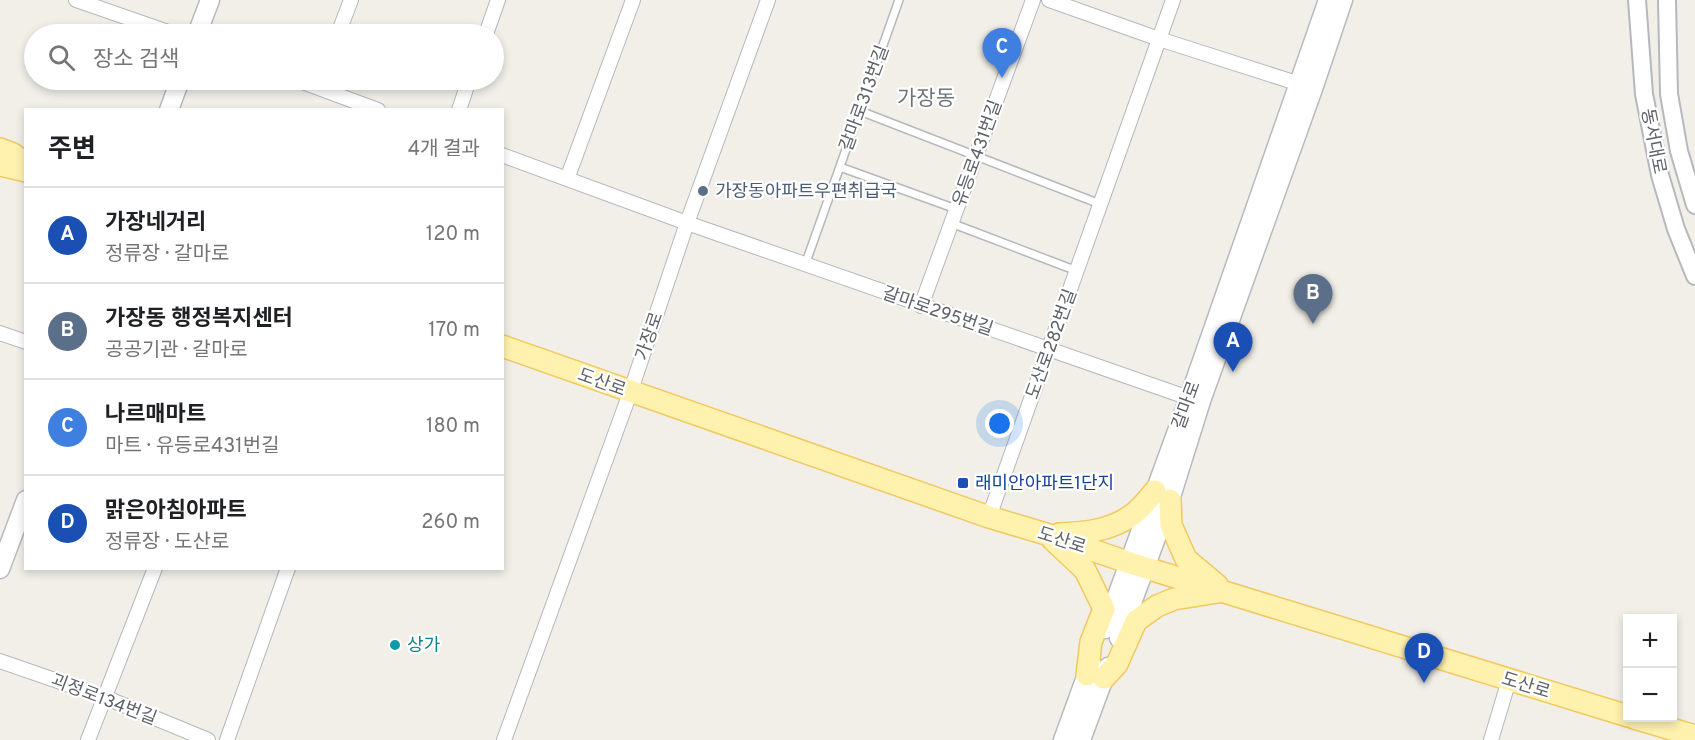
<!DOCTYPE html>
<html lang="ko">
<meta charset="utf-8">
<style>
:root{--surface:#fff;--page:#f6f6f6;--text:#202124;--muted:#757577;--line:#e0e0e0;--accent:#ea4335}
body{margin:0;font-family:Overpass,"Noto Sans KR",sans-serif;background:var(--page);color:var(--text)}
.controls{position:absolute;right:18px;bottom:18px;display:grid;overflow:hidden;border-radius:0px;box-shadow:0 3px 9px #0003}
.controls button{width:54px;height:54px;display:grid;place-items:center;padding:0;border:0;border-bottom:2px solid var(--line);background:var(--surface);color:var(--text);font:30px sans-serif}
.you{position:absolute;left:1000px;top:424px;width:21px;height:21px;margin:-15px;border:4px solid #fff;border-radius:50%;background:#1a73e8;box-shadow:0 0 0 9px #1a73e833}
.badge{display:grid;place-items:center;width:39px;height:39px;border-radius:50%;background:var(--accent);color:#fff;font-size:20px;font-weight:700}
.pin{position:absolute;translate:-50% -50px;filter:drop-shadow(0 2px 3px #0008)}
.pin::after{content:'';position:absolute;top:32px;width:21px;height:18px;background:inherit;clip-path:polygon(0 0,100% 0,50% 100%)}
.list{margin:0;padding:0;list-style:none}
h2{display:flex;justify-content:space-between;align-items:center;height:78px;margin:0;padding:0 24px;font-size:26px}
h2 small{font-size:20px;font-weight:400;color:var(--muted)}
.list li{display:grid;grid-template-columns:39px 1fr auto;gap:18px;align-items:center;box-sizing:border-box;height:96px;padding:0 24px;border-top:2px solid var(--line)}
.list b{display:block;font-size:22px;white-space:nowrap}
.list p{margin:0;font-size:20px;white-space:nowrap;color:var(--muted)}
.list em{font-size:20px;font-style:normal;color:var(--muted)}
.icon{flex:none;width:33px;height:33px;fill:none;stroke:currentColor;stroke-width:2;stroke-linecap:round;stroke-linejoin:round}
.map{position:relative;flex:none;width:1695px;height:740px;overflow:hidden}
.search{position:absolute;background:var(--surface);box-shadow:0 3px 9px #0003;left:24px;top:24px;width:480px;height:66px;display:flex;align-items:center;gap:15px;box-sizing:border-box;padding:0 21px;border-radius:33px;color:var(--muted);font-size:22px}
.panel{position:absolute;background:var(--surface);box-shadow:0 3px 9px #0003;left:24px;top:108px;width:480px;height:462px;border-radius:0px}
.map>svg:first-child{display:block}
</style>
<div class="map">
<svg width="1695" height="740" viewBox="0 0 1695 740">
<rect width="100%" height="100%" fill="#f1efe8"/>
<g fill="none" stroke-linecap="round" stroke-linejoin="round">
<g stroke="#b5b8bc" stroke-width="10">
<path id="service" d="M860,111L1100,204
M840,167L956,209
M951,223L1077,271
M805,265L899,0"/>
</g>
<g stroke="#b5b8bc" stroke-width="16">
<path id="minor" d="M76,0L174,34
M1049,0L1159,39L1306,86
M338,34L351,0
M486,34L498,0
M297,80L378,110
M459,110L469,80
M502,155L687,223L1189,398
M567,179L633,0
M921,306L1033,0
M0,333L26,342
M989,517L1173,0
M0,661L104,697L208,740
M88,740L155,568
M227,740L288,568
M504,740L630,393L687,223L768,0
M1491,740L1509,680"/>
</g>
<g stroke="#b5b8bc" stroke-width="20">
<path id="tertiary" d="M1637,0L1644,94L1660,175L1676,229L1695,276
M1667,0L1669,94L1679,151L1695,205"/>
</g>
<g stroke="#b6babf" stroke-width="21">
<path id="secondary" d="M197,34L210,0
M169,110L180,80
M0,569L26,500
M1105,629L1189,398L1328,0
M1119,638L1170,500L1201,401L1313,89L1343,0
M1063,740L1091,663
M1081,740L1108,667"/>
</g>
<g stroke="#f2c960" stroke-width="24">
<path id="primary" d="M0,149L13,154L26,164
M0,165L26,171
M502,346L989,517L1046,534L1130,563L1628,716
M1170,500L1171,525L1186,559L1217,585
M1059,534C1085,533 1110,531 1132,515C1141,509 1148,499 1155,491
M1053,540L1085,570L1104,609L1091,642L1087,675
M1104,678L1117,664L1136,621L1157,606L1174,599L1218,592
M1634,718L1695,736"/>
</g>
<use href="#service" stroke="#fff" stroke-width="7"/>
<use href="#minor" stroke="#fff" stroke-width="14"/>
<use href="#tertiary" stroke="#fff" stroke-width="16"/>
<use href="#secondary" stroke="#fff" stroke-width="18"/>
<use href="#primary" stroke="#fff2af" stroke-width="21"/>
</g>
<circle fill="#5c6f8a" stroke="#fff" stroke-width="2" cx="703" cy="191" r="6"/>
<rect fill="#1a4fb4" stroke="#fff" stroke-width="2" x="957" y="477" width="12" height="12" rx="3"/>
<circle fill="#0f9aa8" stroke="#fff" stroke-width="2" cx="395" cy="645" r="6"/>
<g text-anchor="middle" stroke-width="4.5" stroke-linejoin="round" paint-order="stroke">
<g font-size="18" fill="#5f6368" stroke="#fff">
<text transform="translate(864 98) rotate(-70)" y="6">갈마로313번길</text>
<text transform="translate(1654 141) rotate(79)" y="6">동서대로</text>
<text transform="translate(977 153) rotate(-70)" y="6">유등로431번길</text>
<text transform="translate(938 311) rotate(19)" y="6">갈마로295번길</text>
<text transform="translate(649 336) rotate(-71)" y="6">가장로</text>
<text transform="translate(1051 344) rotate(-70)" y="6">도산로282번길</text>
<text transform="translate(602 382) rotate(20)" y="6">도산로</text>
<text transform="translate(1186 405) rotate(-70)" y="6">갈마로</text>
<text transform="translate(1062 540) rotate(18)" y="6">도산로</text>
<text transform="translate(1526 685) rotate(17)" y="6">도산로</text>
<text transform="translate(104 699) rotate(21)" y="6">괴정로134번길</text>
</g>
<g font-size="18" fill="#4e5e75" stroke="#fff" text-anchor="start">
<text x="715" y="197">가장동아파트우편취급국</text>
</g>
<g font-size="18" fill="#164399" stroke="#fff" text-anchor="start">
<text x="975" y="489">래미안아파트1단지</text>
</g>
<g font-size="18" fill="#0d838f" stroke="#fff" text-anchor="start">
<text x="407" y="651">상가</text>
</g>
<g font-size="21" fill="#70757a" stroke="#fff">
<text x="926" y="105">가장동</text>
</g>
</g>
</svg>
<div class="controls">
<button>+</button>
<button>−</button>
</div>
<div class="you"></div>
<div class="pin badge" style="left:1233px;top:372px;background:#1a4fb4">A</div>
<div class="pin badge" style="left:1313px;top:324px;background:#5c6f8a">B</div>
<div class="pin badge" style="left:1002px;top:78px;background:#3f7fe0">C</div>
<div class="pin badge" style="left:1424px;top:683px;background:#1a4fb4">D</div>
<div class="search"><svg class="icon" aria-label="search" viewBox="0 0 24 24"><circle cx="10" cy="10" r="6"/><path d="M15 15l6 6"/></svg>장소 검색</div>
<section class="panel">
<h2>주변<small>4개 결과</small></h2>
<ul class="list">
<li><span class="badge" style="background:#1a4fb4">A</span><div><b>가장네거리</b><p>정류장 · 갈마로</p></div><em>120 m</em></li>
<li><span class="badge" style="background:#5c6f8a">B</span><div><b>가장동 행정복지센터</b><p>공공기관 · 갈마로</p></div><em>170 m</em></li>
<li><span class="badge" style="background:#3f7fe0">C</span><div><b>나르매마트</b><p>마트 · 유등로431번길</p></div><em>180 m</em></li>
<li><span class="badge" style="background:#1a4fb4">D</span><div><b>맑은아침아파트</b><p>정류장 · 도산로</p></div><em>260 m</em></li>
</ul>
</section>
</div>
